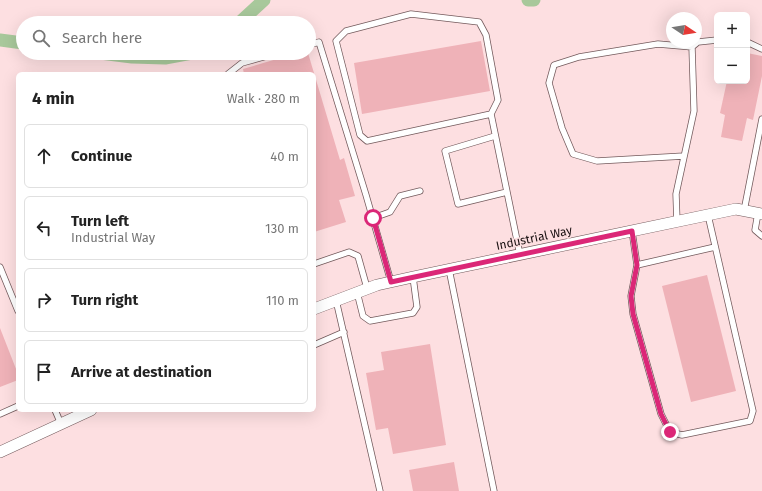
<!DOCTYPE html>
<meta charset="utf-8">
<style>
:root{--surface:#fff;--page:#f6f6f6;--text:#222;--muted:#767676;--line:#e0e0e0}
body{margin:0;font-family:"Fira Sans",sans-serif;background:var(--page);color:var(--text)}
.controls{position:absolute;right:12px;top:12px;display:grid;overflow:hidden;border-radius:6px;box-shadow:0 4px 16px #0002}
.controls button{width:36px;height:36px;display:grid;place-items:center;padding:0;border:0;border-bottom:1px solid var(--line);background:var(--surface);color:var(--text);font:20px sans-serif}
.compass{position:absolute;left:666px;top:12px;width:36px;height:36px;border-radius:50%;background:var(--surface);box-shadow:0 4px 16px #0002;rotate:102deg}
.stop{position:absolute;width:12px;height:12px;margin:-9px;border:3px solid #db2777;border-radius:50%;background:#fff}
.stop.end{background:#db2777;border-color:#fff;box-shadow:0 1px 4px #0008}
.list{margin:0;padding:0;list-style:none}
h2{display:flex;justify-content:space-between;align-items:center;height:52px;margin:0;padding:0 16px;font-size:17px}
h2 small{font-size:13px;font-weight:400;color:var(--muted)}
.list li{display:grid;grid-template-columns:26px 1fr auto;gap:12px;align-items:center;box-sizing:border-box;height:64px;margin:0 8px 8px;padding:0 8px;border:1px solid var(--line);border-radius:6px}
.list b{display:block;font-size:15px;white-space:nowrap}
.list p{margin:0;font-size:13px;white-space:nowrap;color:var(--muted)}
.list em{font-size:13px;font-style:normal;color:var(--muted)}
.icon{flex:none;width:22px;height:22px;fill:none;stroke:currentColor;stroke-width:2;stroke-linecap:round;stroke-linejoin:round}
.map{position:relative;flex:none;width:762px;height:491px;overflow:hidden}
.search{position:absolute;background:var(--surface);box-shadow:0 4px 16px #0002;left:16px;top:16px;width:300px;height:44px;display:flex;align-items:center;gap:10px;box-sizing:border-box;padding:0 14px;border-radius:22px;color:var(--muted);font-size:15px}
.panel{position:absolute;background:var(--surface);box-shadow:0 4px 16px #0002;left:16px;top:72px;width:300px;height:340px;border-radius:6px}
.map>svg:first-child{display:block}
</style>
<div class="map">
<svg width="762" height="491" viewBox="0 0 762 491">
<rect width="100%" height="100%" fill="#fddfe1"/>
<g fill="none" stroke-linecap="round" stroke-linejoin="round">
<path stroke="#a8c89b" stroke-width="13" d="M528,0H534
M239,23L264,0
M0,40L23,43
M100,53L132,57L165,58L192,53"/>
</g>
<path fill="#efb2b8" d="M481,41L490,91L362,114L354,63Z
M297,53H308L340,160L344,158L355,196L339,200L346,222L314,232V74H244L243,69Z
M747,53L762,56V76L753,120L747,118L742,141L721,137L725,115L720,113L727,81H747Z
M707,275L736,391L691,402L662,286Z
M0,328L18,374V380L0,387Z
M430,344L446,445L393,454L388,428L376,430L366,373L384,370L381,352Z
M454,462L459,491H413L409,470Z"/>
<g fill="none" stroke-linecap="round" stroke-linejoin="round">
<g stroke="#735a5c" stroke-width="7">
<path id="service" d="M747,42L762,49
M309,45L319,42L366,195L391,282
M228,74L242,63L278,53
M491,114L498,100L486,35L479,22L411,14L346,31L336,41L360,135L367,141L491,114L520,255
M495,136L445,151L458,204L507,192
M684,156L597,161L573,154L562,128L549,83L554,65L579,57L658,44L692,47
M744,211L762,119
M758,213L755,230L762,236
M373,218L390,212L400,196L420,191
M677,222L676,194L694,111L692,47L698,42L717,40
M632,231L637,265L631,296L633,314L661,414L670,432L682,435L750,421L753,411L708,215
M314,264L349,252L358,256L367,288
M637,265L715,247
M0,267L18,311
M449,269L494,491
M357,292L363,316L370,321L413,313L417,307L413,277
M336,300L380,491
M314,345L344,332
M55,410L61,424
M0,414L18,406"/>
</g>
<g stroke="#735a5c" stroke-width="12">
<path id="minor" d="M314,309L377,285L413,277L736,209L762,214
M0,452L91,410"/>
</g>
<use href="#service" stroke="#fff" stroke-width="5.5"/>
<use href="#minor" stroke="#fff" stroke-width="11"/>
</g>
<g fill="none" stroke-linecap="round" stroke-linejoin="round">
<path stroke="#db2777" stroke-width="5" d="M373,218L391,282L632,231L637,265L631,296L633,314L661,414L670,432"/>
</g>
<g text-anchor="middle" stroke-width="3" stroke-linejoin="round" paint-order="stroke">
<g font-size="12" fill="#180f10" stroke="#fddfe1">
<text transform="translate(534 238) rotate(-12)" y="4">Industrial Way</text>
</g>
</g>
</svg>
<div class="controls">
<button>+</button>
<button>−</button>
</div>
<svg class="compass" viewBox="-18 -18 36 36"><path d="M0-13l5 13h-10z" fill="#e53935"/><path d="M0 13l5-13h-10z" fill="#767676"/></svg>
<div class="stop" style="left:373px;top:218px"></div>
<div class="stop end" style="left:670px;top:432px"></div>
<div class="search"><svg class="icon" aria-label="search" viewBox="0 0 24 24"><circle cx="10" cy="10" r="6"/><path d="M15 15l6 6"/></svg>Search here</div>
<section class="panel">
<h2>4 min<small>Walk · 280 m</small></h2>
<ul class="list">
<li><svg class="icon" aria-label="ahead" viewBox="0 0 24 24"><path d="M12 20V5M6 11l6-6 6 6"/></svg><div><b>Continue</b></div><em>40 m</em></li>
<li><svg class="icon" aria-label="left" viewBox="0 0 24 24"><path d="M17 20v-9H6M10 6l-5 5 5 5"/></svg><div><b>Turn left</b><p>Industrial Way</p></div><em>130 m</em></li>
<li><svg class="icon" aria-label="right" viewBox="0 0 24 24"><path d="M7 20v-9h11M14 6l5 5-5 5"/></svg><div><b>Turn right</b></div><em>110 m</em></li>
<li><svg class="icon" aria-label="arrive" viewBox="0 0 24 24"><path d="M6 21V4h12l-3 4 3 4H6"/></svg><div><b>Arrive at destination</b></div></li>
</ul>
</section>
</div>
